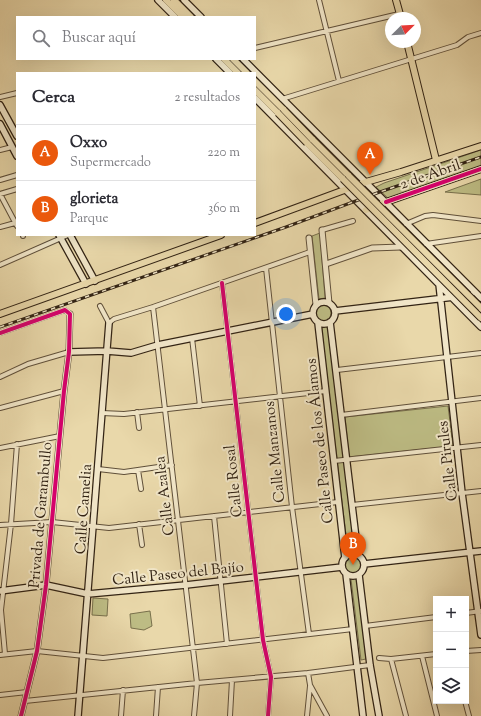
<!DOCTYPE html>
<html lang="es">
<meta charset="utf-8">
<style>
:root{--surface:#fff;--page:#f7f7f7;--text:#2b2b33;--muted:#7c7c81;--line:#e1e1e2;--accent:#ea580c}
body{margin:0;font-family:"Sorts Mill Goudy",serif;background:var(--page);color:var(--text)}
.controls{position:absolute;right:12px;bottom:12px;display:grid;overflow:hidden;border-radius:0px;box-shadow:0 4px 16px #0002}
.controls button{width:36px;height:36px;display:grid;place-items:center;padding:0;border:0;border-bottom:1px solid var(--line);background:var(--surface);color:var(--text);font:20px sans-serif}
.compass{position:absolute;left:385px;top:12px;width:36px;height:36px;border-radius:50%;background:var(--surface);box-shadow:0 4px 16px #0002;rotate:66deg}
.you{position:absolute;left:286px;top:314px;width:14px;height:14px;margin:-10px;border:3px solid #fff;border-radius:50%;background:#1a73e8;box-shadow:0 0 0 6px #1a73e833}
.badge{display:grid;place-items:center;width:26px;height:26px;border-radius:50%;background:var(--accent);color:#fff;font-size:13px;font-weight:700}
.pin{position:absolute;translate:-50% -33px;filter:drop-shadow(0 1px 2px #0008)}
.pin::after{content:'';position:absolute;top:21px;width:14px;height:12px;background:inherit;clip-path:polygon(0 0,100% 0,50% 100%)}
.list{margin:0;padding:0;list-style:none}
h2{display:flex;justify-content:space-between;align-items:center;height:52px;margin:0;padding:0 16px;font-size:17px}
h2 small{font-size:13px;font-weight:400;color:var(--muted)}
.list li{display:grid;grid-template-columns:26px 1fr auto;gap:12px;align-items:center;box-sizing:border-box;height:56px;padding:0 16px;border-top:1px solid var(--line)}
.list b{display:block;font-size:15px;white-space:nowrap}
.list p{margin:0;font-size:13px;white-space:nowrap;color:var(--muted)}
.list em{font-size:13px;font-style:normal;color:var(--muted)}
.icon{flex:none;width:22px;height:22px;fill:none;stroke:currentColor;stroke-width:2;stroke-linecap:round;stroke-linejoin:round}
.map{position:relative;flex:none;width:481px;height:716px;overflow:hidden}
.search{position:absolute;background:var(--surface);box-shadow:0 4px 16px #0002;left:16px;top:16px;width:240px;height:44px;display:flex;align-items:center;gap:10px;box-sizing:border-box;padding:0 14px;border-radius:0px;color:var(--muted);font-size:15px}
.panel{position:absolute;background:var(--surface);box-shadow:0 4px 16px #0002;left:16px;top:72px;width:240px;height:164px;border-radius:0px}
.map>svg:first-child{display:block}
</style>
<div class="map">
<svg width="481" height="716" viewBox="0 0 481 716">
<rect width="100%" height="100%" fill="#e9d8aa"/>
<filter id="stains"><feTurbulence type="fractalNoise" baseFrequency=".005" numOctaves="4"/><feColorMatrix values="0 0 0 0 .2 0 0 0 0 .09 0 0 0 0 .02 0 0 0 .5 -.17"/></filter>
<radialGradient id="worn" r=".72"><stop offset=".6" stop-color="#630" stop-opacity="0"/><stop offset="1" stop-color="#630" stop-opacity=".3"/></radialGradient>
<path fill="#bdbc84" stroke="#78704c" d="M481,150V167L389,199L376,187L384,183Z
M481,179V195L445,192Z
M320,233L325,298L319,299L312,236Z
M315 313a8 8 0 1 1 16 0a8 8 0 1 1-16 0Z
M321,325L325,326L329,325L356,550L348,552Z
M448,406L453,446L349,457L345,417Z
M345 565a8 8 0 1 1 16 0a8 8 0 1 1-16 0Z
M357,578L366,659L361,660L351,579Z
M93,598L108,599L107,616L92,615Z
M150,611L152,626L144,630L131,628L130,614Z"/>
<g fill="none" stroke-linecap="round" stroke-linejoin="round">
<g stroke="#60503a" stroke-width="6">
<path id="minor" d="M319,0L339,81
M255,48L399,14
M0,97L17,93
M282,99L457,45L468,37L481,33
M0,150L12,147
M0,180L17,175
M0,194L17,226
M0,194L17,189
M406,224L425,216L433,215L481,221
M0,227L15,223
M322,230L353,221
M23,235V236
M426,244L481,236
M0,265L68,235
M266,268L292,507L309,634
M222,283L263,640L271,677L268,716
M100,306L109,323L114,319L153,307L310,252
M153,307L197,683L194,716
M0,333L65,310L70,314
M192,338L200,406
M337,370L481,353
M0,377L28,364L69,352
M0,408L64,391
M137,412L139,428
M102,413L124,414L326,391
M341,415L481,398
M0,448L60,436
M334,461L481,445
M98,469L124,472L172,465
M138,470L141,489
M352,505L481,491
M214,516L227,644
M139,524L142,545
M0,525L52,522L109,528L338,502
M466,613L481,611
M365,626L436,617
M466,651L481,650
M5,654L1,610L11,524L17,444
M0,655L37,651L103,658L353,629
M422,656L437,716
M379,658L391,659L436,654
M391,659L406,716
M308,673L310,685L327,716
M0,695L27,692
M25,701L197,683L308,673L370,665
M465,701L469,716
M121,716L123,690
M156,716L158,687
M230,716L232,680
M307,716L310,686"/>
</g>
<g stroke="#60503a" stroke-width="7">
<path id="tertiary" d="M322,230L329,303
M309,238L316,305
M326,264L372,248L401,247
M21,716L37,651L46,585L64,391L69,352L70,314"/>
</g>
<g stroke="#322314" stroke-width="8">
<path id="secondary" d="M158,0L175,17
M184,0L201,17
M216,59L230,73
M243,59L481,298
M255,98L481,327
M0,105L17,136
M0,124L17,156
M59,235L86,284
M70,235L95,281
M439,284L462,493L481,635
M313 313a11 11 0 1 1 22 0a11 11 0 1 1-22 0Z
M335,311L471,295
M330,322L358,555
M318,323L345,558
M69,352L107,351L131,353L158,345L313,314
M342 565a11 11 0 1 1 22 0a11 11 0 1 1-22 0Z
M364,564L481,551
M346,574L363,716
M359,575L370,665L379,716
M0,591L46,585L88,594L186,585L342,567
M78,716L109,323"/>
</g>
<g stroke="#322314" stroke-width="8">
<path id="primary" d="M166,0L183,17
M174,0L191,17
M396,0L401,18
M407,42L436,160
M224,59L238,73
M233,59L247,73
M255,81L284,110
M255,90L278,113
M312,139L349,176
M307,143L343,179
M366,210L386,202L481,169
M255,223L366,182L401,172L481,146
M0,314L221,235"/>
</g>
<use href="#minor" stroke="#f1e6c8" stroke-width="4"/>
<use href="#tertiary" stroke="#f1e6c8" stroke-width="5"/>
<use href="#secondary" stroke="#f1e6c8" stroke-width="5.5"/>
<use href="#primary" stroke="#e9d8aa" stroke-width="6"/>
<g stroke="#322314" stroke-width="3">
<path id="rail" d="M0,327L286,227L377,193L481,157"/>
</g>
<use href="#rail" stroke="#f1e6c8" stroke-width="1.5" stroke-dasharray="4.5" stroke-linecap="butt"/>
<g stroke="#322314" stroke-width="8" stroke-linecap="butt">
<path id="primary-bridge" d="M284,110L312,139
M278,113L307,143
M349,176L481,308
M343,179L481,318"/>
</g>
<use href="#primary-bridge" stroke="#e9d8aa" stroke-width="6"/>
<g stroke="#f1e6c8" stroke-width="6">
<path id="cycleway" d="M386,202L481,169
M222,283L263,640L271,677L268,716
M0,333L65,310L70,314L69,352L64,391L46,585L37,651L21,716"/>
</g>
<use href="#cycleway" stroke="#d6006c" stroke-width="4"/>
</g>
<g text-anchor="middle" stroke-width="4" stroke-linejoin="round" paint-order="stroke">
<g font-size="15" fill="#322314" stroke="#f1e6c8">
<text transform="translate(430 174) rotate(-19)" y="5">2 de Abril</text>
<text transform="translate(319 441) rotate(-96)" y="5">Calle Paseo de los Álamos</text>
<text transform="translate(274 452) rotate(-96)" y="5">Calle Manzanos</text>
<text transform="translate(447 461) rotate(-97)" y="5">Calle Pirules</text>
<text transform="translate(233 481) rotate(-96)" y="5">Calle Rosal</text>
<text transform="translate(164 496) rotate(-97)" y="5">Calle Azalea</text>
<text transform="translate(83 509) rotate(-86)" y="5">Calle Camelia</text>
<text transform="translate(40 515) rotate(-85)" y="5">Privada de Garambullo</text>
<text transform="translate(178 573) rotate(-6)" y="5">Calle Paseo del Bajío</text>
</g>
</g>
<rect width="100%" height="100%" filter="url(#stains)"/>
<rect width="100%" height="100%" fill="url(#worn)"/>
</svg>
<div class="controls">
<button>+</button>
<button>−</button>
<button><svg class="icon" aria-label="layers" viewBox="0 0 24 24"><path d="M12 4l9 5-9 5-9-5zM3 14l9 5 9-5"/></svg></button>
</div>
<svg class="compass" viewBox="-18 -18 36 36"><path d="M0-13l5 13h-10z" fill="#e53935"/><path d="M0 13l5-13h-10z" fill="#7c7c81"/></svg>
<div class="you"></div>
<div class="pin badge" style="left:370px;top:175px">A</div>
<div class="pin badge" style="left:353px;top:565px">B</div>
<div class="search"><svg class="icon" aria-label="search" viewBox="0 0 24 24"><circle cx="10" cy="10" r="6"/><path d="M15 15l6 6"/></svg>Buscar aquí</div>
<section class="panel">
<h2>Cerca<small>2 resultados</small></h2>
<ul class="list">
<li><span class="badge">A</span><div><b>Oxxo</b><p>Supermercado</p></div><em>220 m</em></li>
<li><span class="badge">B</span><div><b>glorieta</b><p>Parque</p></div><em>360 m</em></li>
</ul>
</section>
</div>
